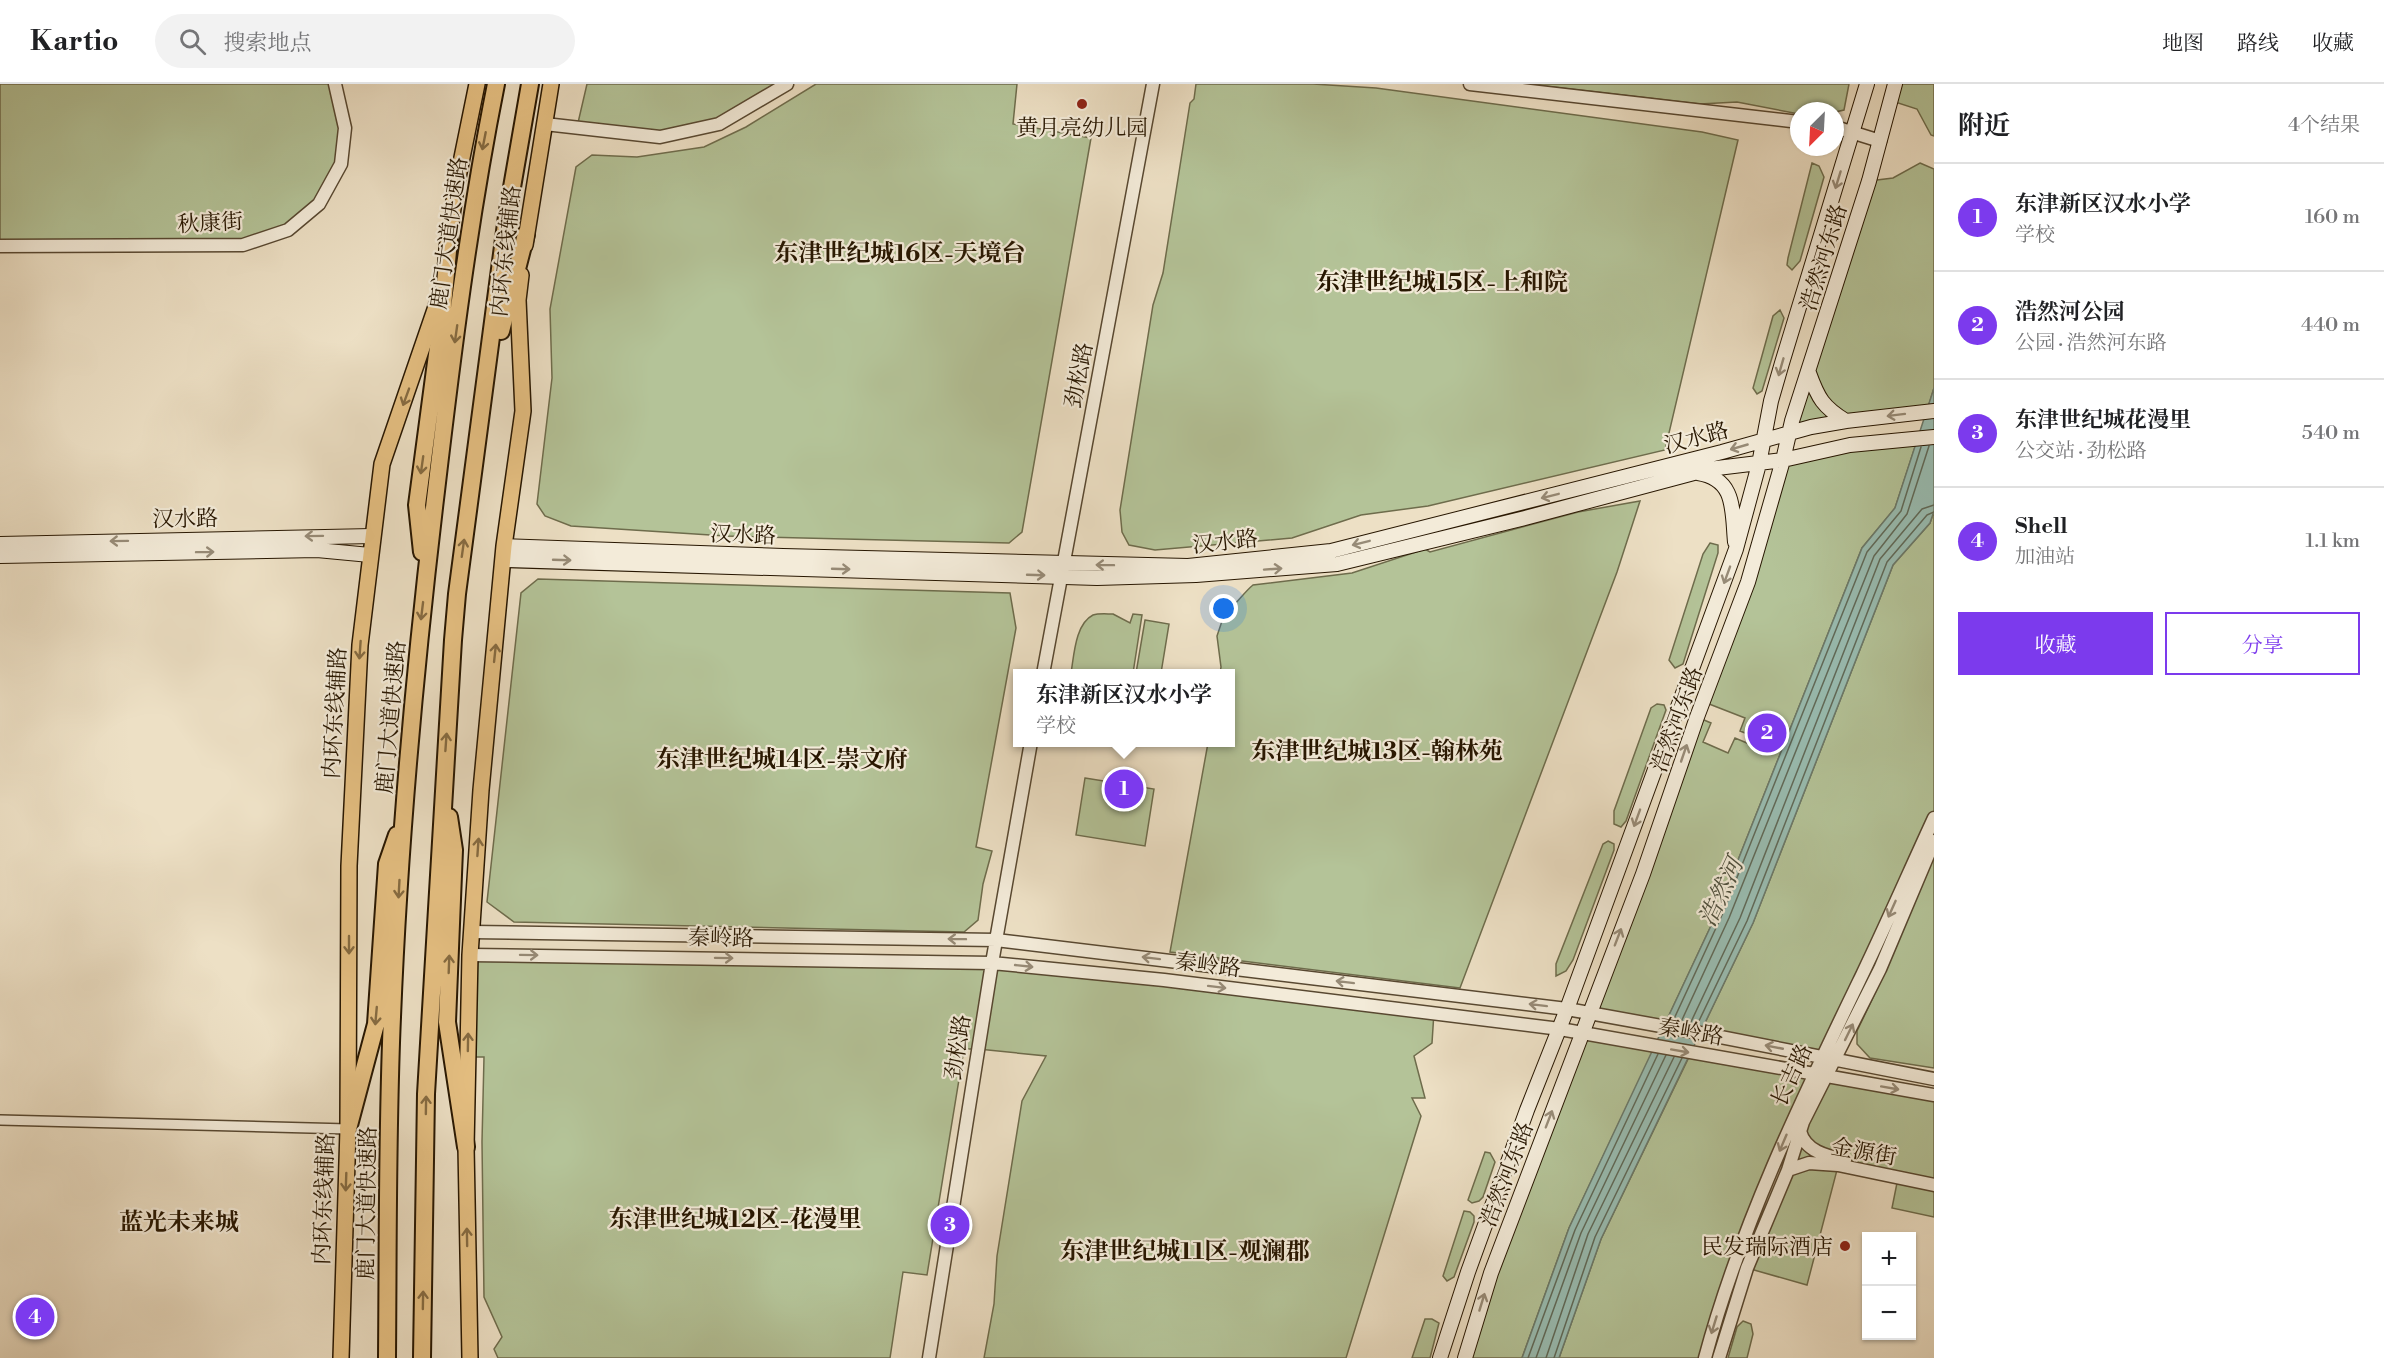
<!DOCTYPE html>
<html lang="zh">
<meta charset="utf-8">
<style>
:root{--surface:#fff;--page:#f2f2f2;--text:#202124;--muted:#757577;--line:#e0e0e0;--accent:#7c3aed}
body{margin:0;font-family:"Libre Bodoni","Noto Serif SC",serif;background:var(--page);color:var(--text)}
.controls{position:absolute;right:18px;bottom:18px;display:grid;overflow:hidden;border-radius:0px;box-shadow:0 2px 4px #0004}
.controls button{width:54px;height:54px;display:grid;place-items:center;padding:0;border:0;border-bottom:2px solid var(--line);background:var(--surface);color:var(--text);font:30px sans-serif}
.compass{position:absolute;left:1790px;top:18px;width:54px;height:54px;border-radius:50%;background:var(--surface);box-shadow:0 2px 4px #0004;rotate:204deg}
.you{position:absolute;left:1224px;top:525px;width:21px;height:21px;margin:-15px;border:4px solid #fff;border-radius:50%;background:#1a73e8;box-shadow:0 0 0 9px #1a73e833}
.badge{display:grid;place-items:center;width:39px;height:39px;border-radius:50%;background:var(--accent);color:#fff;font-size:20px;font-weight:700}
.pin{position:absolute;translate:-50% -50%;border:3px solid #fff;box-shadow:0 2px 6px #0006}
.popup{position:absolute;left:1013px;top:585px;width:222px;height:78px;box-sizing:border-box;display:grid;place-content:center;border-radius:0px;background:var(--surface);filter:drop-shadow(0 2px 4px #0005);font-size:20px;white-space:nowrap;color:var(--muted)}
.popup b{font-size:22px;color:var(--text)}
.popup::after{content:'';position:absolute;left:50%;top:100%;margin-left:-12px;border:12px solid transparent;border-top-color:var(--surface)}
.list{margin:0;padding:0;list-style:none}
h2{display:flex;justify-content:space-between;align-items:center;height:78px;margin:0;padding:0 24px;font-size:26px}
h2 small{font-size:20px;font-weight:400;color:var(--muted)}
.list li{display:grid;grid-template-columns:39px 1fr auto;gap:18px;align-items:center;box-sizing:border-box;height:108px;padding:0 24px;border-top:2px solid var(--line)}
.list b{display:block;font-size:22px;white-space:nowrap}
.list p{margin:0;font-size:20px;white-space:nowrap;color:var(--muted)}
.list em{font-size:20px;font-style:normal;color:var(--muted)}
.actions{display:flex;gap:12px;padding:18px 24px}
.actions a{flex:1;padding:14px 0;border:2px solid var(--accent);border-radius:0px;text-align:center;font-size:21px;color:var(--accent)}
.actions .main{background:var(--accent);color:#fff}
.icon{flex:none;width:33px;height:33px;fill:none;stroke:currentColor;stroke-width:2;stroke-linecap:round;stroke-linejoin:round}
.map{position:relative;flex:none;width:1934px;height:1274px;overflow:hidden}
header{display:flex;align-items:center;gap:36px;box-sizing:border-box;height:84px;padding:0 30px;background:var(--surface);border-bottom:2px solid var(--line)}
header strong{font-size:28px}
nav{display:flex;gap:33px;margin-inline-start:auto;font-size:21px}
.search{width:420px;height:54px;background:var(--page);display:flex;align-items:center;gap:15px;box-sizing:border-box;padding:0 21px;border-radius:33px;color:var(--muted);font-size:22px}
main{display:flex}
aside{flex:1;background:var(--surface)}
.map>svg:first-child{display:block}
</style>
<header>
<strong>Kartio</strong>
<div class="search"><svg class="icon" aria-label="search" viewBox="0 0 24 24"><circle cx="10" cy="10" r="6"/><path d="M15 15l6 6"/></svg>搜索地点</div>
<nav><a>地图</a><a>路线</a><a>收藏</a></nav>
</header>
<main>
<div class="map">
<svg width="1934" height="1274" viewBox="0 0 1934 1274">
<rect width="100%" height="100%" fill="#ede0c5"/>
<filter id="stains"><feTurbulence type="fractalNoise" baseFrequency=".00333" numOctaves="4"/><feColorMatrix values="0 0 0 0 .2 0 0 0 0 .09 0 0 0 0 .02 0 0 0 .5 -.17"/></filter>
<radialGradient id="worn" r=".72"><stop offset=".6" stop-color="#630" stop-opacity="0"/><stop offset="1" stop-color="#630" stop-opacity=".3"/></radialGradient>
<path fill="#b4c398" stroke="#6e6c4c" stroke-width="1.5" d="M0,0H335L340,13L341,80L319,120L288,146L243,161L0,162Z
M587,0H775L747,20L717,35L663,47L577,43Z
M816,0H1017L1013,40L1091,54L1022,448L1009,459L726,452L571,442L545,432L537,420L552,294L550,225L576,83L592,71L637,73L704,63L746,43Z
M1196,0H1313L1376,4L1702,48L1738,56L1665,366L1428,422L1361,431L1292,454L1155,466L1129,461L1122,448L1120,426L1153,221L1163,189L1190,19L1194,15Z
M1527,0H1849L1844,26L1835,28L1799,27V30L1737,18L1700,20Z
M1895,0H1934V52L1931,51L1917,25L1892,17Z
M1812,79L1819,82L1824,93L1800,177L1792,186L1787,181L1788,174Z
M1920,79L1934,85V304L1927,327L1789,351L1869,97L1893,94Z
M1780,226L1784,234L1762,307L1757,310L1753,304L1773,232Z
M1918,354L1895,424L1862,464L1717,829L1664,942L1589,928L1697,633L1711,639L1703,658L1728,669L1735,654L1754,662L1758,654L1740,647L1745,634L1704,618L1783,376Z
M1640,417L1617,488L1460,904L1170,868L1208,659L1230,658V590L1220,589L1221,583L1217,552L1225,528C1237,521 1242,510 1253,501L1352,489L1425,465L1430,468L1578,428Z
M1934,427V734L1823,972L1700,949L1753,839L1893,481L1930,439Z
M1710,459L1718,461V469L1683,580L1675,584L1669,576L1703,470Z
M538,495L1010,509L1016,544L976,763L992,767L983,800L978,836L964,848L514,838L487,818L521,509Z
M1113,530L1130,539L1133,530L1142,531L1133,589H1071C1074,572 1075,540 1093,531C1099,529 1107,530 1113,530Z
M1145,536L1169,540L1161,589H1136Z
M1657,620L1664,621L1666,626L1626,737L1621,743L1614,740V727L1651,624Z
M1085,694L1154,705L1145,762L1076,751Z
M1608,757L1614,760V766L1573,876L1566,887L1556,892V880L1603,760Z
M1934,774V984L1870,974L1857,960V947L1888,882L1929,781Z
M470,871L992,879L1434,928L1432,959L1414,972L1425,1014H1412L1421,1032L1346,1274H984L994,1220L997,1172L1022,1017L1046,972L978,965H964L927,1191L903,1188L890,1274H498L494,1265L502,1253L484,1213L482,1058L484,973H468Z
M1581,948L1655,963L1569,1144L1522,1274H1465Z
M1691,969L1934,1012V1133L1892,1124L1898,1094L1838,1082L1807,1201L1747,1184L1788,1086L1808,1079L1778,1072L1705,1274H1559L1601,1155Z
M1485,1068L1490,1069L1495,1078L1483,1113L1479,1117L1472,1119L1468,1116Z
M1464,1127L1470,1128L1474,1132V1138L1454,1193L1447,1197L1443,1192Z
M1425,1235H1432L1439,1239L1430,1274H1412Z
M1743,1237L1751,1240L1753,1250L1747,1274H1728L1737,1243Z"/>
<path fill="#99bdb2" stroke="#6b7a6b" stroke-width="1.5" d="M1934,304V427L1930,439L1893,481L1753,839L1601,1155L1559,1274H1522L1569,1144L1717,829L1862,464L1895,424Z"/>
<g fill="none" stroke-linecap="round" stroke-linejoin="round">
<path stroke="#606a59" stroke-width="1.5" d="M1673,937L1722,831L1867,468L1901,427L1921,363
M1681,938L1729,834L1874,472L1907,430L1929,362
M1690,940L1740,834L1880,475L1922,425L1934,421
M1697,941L1747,837L1887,478L1927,431L1934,428
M1528,1274L1575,1146L1658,970
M1536,1274L1581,1149L1666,971
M1546,1274L1588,1150L1674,973
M1554,1274L1595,1153L1682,974"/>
<g stroke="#584831" stroke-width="12">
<path id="minor" d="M0,1036L348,1045"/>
</g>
<g stroke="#584831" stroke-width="15">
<path id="tertiary" d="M1470,0L1799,38
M545,40L660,53L719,40L787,0
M1835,43L1880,57
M0,162L243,161L288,146L319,120L341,80L345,44L335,0
M1043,590L1153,0
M472,848L996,856L1567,925L1700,949L1934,995
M470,871L992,879L1164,896L1560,945L1934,1011
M1800,1047C1805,1067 1826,1072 1845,1076
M1788,1086L1809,1079L1838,1081L1934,1101
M929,1274L992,879L1031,658
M1705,1274C1741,1140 1802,1015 1862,891C1887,839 1910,786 1934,734
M1719,1274L1747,1184L1788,1086L1803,1038L1880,885L1934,757"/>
</g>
<g stroke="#271600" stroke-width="16">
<path id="secondary" d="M1809,289C1818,314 1823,323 1846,337
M1698,389C1736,395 1732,426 1735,458
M0,460L372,452
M504,462L783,472L1188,482L1331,467L1722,368L1811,343L1846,337L1934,327
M0,472L317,466L370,471
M504,476L1097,494L1196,491L1337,480L1525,434L1709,385L1783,376L1850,361L1934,353
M1440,1274L1468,1188L1527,1026L1567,925L1736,465L1759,380L1771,317L1782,279L1867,0
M1465,1274L1491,1189L1643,790L1697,633L1748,498L1783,376L1792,337L1869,97L1895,0"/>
</g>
<g stroke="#271600" stroke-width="18">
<path id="primary" d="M525,161L551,0
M447,167L456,103L477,0
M341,1274L348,1045L349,782L360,561L382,380L438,217
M470,1274L466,1063L470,871L481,706L504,462L523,327L518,216L521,191"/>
</g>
<g stroke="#271600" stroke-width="20">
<path id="trunk" d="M501,247L526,150
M422,468L417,421L442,233L449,156
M449,733L454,766L447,938L466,1063
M348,1045L376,940L387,780L397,751
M387,1274C388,1160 387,1047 392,933C399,757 415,582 436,407C452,271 469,135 496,0
M422,1274L426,1010L453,556L457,510L507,132L530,0"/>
</g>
<use href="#minor" stroke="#f3ebd9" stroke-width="9"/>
<use href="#tertiary" stroke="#f3ebd9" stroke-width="12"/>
<use href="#secondary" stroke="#f3ebd9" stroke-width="14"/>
<use href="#primary" stroke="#e6c082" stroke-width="15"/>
<use href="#trunk" stroke="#e6c082" stroke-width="16"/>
</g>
<defs><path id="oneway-shaft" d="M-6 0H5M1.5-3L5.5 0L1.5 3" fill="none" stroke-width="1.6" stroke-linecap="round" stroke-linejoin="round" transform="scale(1.5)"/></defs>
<g stroke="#866b41">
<use href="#oneway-shaft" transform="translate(484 57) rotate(101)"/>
<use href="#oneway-shaft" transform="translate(456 250) rotate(98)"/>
<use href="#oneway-shaft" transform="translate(406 313) rotate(110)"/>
<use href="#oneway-shaft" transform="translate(422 381) rotate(98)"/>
<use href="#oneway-shaft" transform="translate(463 464) rotate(-82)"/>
<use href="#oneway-shaft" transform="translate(422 527) rotate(97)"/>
<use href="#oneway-shaft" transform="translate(360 566) rotate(94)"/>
<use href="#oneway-shaft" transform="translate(495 569) rotate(-84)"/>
<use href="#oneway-shaft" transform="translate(446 658) rotate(-86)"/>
<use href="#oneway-shaft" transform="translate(478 763) rotate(-86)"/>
<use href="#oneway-shaft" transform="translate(399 805) rotate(93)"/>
<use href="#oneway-shaft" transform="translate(349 861) rotate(90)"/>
<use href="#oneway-shaft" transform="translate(449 880) rotate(-88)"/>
<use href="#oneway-shaft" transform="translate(376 932) rotate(95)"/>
<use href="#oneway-shaft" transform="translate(468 958) rotate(-89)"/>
<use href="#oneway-shaft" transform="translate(426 1021) rotate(-89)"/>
<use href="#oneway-shaft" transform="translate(346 1098) rotate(92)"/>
<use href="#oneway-shaft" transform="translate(467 1153) rotate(-91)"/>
<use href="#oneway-shaft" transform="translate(423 1216) rotate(-89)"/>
</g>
<g stroke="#978b77">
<use href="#oneway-shaft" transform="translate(1838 96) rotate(107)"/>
<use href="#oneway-shaft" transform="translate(1781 283) rotate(106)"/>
<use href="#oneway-shaft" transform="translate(1896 331) rotate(173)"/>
<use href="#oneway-shaft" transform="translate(1739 363) rotate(164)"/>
<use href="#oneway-shaft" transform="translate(1550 412) rotate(166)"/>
<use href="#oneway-shaft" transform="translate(314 452) rotate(179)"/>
<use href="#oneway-shaft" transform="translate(119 457) rotate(179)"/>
<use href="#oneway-shaft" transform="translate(1361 459) rotate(166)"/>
<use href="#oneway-shaft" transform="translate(205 468) rotate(-1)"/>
<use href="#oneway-shaft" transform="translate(562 476) rotate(2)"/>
<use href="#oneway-shaft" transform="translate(1105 481) rotate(-179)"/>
<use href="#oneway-shaft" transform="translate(841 485) rotate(2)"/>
<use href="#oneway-shaft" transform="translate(1273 485) rotate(-4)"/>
<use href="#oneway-shaft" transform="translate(1036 491) rotate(2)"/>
<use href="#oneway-shaft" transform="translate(1727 491) rotate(110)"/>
<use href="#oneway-shaft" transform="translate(1684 669) rotate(-71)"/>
<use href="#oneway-shaft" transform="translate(1637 734) rotate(110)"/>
<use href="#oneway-shaft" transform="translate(1892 825) rotate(114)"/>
<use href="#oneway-shaft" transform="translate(1618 853) rotate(-69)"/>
<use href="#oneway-shaft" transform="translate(957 855) rotate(-179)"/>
<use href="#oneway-shaft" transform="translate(529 871) rotate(1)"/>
<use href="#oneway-shaft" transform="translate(724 874) rotate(1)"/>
<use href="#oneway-shaft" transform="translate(1151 874) rotate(-173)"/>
<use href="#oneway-shaft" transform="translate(1024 882) rotate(6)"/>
<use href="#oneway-shaft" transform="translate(1345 898) rotate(-173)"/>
<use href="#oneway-shaft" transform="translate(1217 903) rotate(7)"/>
<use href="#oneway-shaft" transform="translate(1538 921) rotate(-173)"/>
<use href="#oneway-shaft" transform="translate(1849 948) rotate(-64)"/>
<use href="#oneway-shaft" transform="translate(1774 963) rotate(-169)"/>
<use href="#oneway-shaft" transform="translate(1680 967) rotate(10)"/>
<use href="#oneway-shaft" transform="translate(1890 1004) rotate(10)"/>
<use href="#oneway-shaft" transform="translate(1549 1035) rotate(-69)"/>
<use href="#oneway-shaft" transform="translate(1783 1059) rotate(113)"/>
<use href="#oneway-shaft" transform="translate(1482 1218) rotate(-73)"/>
<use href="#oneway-shaft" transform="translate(1714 1241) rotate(107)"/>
</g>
<g fill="#8f2418" stroke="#f3ebd9" stroke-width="2">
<circle cx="1082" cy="20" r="6"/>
<circle cx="1845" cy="1162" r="6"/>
</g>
<g text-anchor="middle" stroke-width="4.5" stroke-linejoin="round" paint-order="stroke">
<g font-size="22" fill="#271600" stroke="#f3ebd9">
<text x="1082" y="51">黄月亮幼儿园</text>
<text x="1833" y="1170" text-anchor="end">民发瑞际酒店</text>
</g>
<g font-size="22" fill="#271600" stroke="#f3ebd9">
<text transform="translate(210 138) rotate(-3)" y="8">秋康街</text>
<text transform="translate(448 149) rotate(-82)" y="8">鹿门大道快速路</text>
<text transform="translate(505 167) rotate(-84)" y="8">内环东线辅路</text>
<text transform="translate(1823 173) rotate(-73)" y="8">浩然河东路</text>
<text transform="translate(1078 291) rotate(-79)" y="8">劲松路</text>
<text transform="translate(1696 353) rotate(-15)" y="8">汉水路</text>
<text transform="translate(185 434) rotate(-1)" y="8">汉水路</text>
<text transform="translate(743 450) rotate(2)" y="8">汉水路</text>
<text transform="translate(1225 457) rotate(-6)" y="8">汉水路</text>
<text transform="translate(334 629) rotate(-87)" y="8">内环东线辅路</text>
<text transform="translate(390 633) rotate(-85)" y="8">鹿门大道快速路</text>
<text transform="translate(1676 635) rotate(-70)" y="8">浩然河东路</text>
<text transform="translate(721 853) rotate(1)" y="8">秦岭路</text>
<text transform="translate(1208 880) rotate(7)" y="8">秦岭路</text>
<text transform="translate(1691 947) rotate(10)" y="8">秦岭路</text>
<text transform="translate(957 963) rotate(-81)" y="8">劲松路</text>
<text transform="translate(1791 991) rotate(-65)" y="8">长吉路</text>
<text transform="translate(1864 1067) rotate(10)" y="8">金源街</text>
<text transform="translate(1506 1090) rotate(-69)" y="8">浩然河东路</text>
<text transform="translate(323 1115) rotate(-88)" y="8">内环东线辅路</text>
<text transform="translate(366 1119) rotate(-89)" y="8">鹿门大道快速路</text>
</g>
<g font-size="24" font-weight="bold" fill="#271600" stroke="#f3ebd9">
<text x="900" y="177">东津世纪城16区-天境台</text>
<text x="1442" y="206">东津世纪城15区-上和院</text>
<text x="1377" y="675">东津世纪城13区-翰林苑</text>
<text x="782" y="683">东津世纪城14区-崇文府</text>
<text x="735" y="1143">东津世纪城12区-花漫里</text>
<text x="179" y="1146">蓝光未来城</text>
<text x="1185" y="1175">东津世纪城11区-观澜郡</text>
</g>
<g font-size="24" font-style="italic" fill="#4f503e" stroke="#f3ebd9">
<text transform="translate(1721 808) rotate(-65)" y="8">浩然河</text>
</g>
</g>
<rect width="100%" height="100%" filter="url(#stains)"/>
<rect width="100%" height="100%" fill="url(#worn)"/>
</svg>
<div class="controls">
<button>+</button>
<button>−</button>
</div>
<svg class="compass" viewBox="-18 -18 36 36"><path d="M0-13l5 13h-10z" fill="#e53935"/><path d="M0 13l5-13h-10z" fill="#757577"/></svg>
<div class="you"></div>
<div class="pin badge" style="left:1124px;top:705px">1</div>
<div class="popup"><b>东津新区汉水小学</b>学校</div>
<div class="pin badge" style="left:1767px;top:649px">2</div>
<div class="pin badge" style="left:950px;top:1141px">3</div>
<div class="pin badge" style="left:35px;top:1233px">4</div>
</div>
<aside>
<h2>附近<small>4个结果</small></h2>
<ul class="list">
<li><span class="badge">1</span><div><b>东津新区汉水小学</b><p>学校</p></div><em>160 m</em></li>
<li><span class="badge">2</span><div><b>浩然河公园</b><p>公园 · 浩然河东路</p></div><em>440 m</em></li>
<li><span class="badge">3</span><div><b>东津世纪城花漫里</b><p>公交站 · 劲松路</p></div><em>540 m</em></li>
<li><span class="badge">4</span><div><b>Shell</b><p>加油站</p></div><em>1.1 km</em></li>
</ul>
<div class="actions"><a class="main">收藏</a><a>分享</a></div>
</aside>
</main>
